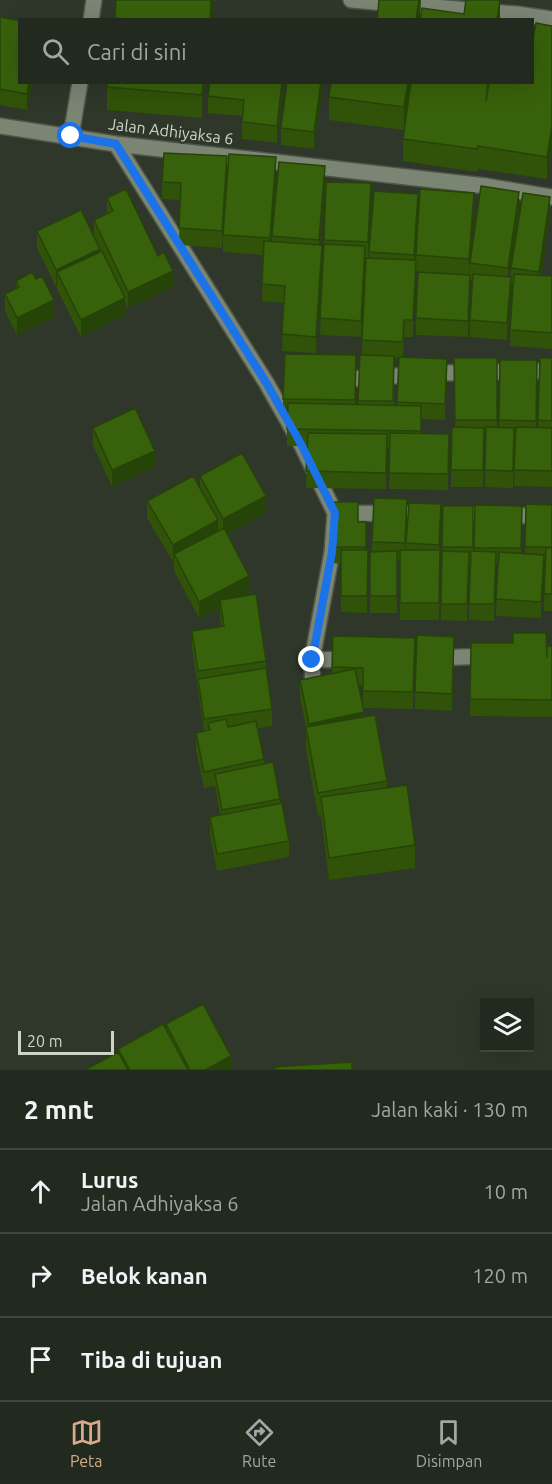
<!DOCTYPE html>
<html lang="id">
<meta charset="utf-8">
<style>
:root{--surface:#22291f;--page:#2e352c;--text:#f1f3f6;--muted:#a2a6a4;--line:#3f453d;--accent:#d6ab8b}
body{margin:0;font-family:Ubuntu,sans-serif;background:var(--page);color:var(--text)}
.controls{position:absolute;right:18px;bottom:18px;display:grid;overflow:hidden;border-radius:0px;box-shadow:0 6px 24px #0002}
.controls button{width:54px;height:54px;display:grid;place-items:center;padding:0;border:0;border-bottom:2px solid var(--line);background:var(--surface);color:var(--text);font:30px sans-serif}
.scale{position:absolute;left:18px;bottom:15px;width:96px;box-sizing:border-box;padding-left:6px;border:3px solid #ced3ca;border-top:0;font-size:16px;line-height:21px;white-space:nowrap;color:#ced3ca;-webkit-text-stroke:4px #2e3729;paint-order:stroke}
.stop{position:absolute;width:18px;height:18px;margin:-14px;border:4px solid #1a73e8;border-radius:50%;background:#fff}
.stop.end{background:#1a73e8;border-color:#fff;box-shadow:0 2px 6px #0008}
.list{margin:0;padding:0;list-style:none}
h2{display:flex;justify-content:space-between;align-items:center;height:78px;margin:0;padding:0 24px;font-size:26px}
h2 small{font-size:20px;font-weight:400;color:var(--muted)}
.list li{display:grid;grid-template-columns:39px 1fr auto;gap:18px;align-items:center;box-sizing:border-box;height:84px;padding:0 24px;border-top:2px solid var(--line)}
.list b{display:block;font-size:22px;white-space:nowrap}
.list p{margin:0;font-size:20px;white-space:nowrap;color:var(--muted)}
.list em{font-size:20px;font-style:normal;color:var(--muted)}
.icon{flex:none;width:33px;height:33px;fill:none;stroke:currentColor;stroke-width:2;stroke-linecap:round;stroke-linejoin:round}
.map{position:relative;flex:none;width:552px;height:1070px;overflow:hidden}
.search{position:absolute;background:var(--surface);box-shadow:0 6px 24px #0002;left:18px;right:18px;top:18px;height:66px;display:flex;align-items:center;gap:15px;box-sizing:border-box;padding:0 21px;border-radius:0px;color:var(--muted);font-size:22px}
.sheet{height:330px;background:var(--surface)}
nav{display:flex;justify-content:space-around;align-items:center;box-sizing:border-box;height:84px;border-top:2px solid var(--line);background:var(--surface);font-size:16px;color:var(--muted)}
nav a{display:grid;justify-items:center;gap:3px}
nav .on{color:var(--accent)}
.map>svg:first-child{display:block}
</style>
<div class="map">
<svg width="552" height="1070" viewBox="0 0 552 1070">
<rect width="100%" height="100%" fill="#2e3729"/>
<g fill="none" stroke-linecap="round" stroke-linejoin="round">
<g stroke="#4e5448" stroke-width="18">
<path id="minor" d="M351,0L517,14L552,19
M91,20L94,0
M0,126L116,144L486,186L552,197
M71,136L80,82
M116,144L267,384L301,444L335,513L332,552L312,660L313,697
M336,380L440,373L552,371
M338,513L428,514
M452,515L552,516
M435,658L489,656
M312,660L351,659"/>
</g>
<use href="#minor" stroke="#7b8574" stroke-width="15"/>
</g>
<path fill="#305309" fill-rule="evenodd" d="M116,0L212,20H115Z
M0,17L32,82L27,110L0,105Z
M552,26V147L547,179L478,169L477,172L403,161V139L404,130L329,120V97L532,82Z
M107,82H205L202,118L107,110Z
M210,82H284L277,143L242,139V116L208,113V96Z
M323,82L314,149L281,145V128Z
M227,173L222,248L179,245L180,200L162,199V182Z
M276,174L271,241H272V236L325,182L320,244L322,261L316,353L282,351L284,303L262,301L263,255L223,252V235Z
M107,198L173,287L128,308L125,302V315L81,337L57,289V286L56,287L37,248V231L94,236V220L107,214Z
M371,200L368,259H369V252L418,211L415,260H416V255L474,209L470,258L519,208L509,277L511,294L507,340L470,337V320L473,280H470L468,337L416,335V318L437,273L416,272L413,337H404L403,357L447,376L445,420L421,419V434H449L448,490L389,489L390,447H387L386,489L306,488L307,446H287V415H283V399L356,355L355,404H358L360,355H362L365,259L361,337L320,335L324,240ZM394,358H399L397,405H394Z
M550,214L541,276H552V349L510,346V330L513,285H511V268Z
M16,281L54,317L17,335L5,311V294L16,288Z
M454,358H497V427H499L500,360H537L536,427H538L540,358H552V487L514,486L515,437H514L513,488L485,487L486,437H484L483,487H451V470L455,427Z
M93,428L155,467L112,487L93,445Z
M200,476L266,513L227,534L249,593L242,596L266,661V668L272,709V726L258,728L264,759V764L280,799V803L289,841V857L217,871L210,834V817L220,815L215,786L204,788L196,750V733L204,731L192,648V631L221,627L220,616V608L199,618L174,571V561L173,562L147,518V501L200,488Z
M333,502L358,522H366V550H368L367,613L341,612V564L332,563Z
M526,504L552,505V611H544L545,563H544L541,618L496,616L498,564H496L494,621L469,620L470,564H469L467,621L441,620L443,506H473V551H474L475,505L522,506L521,554H525Z
M407,516L405,550H406V543L441,521L440,550L439,620H400V560H397V613H370V552H372V542Z
M333,636L415,655L413,709L363,708L364,717L387,781V788L415,845V868L329,880L321,815L318,816L306,749V727L300,697V680L332,674ZM358,685H363V708Z
M471,643L547,658L552,646V717L470,716Z
M454,653L452,711L415,709V692Z
M166,1024L231,1070H85L118,1052V1049L166,1029Z"/>
<path fill="#274408" d="M211,0H214L212,20H210Z
M419,0H421L420,20H416Z
M500,0V20H497Z
M29,82H32L27,110V94Z
M203,82H205L202,118V95Z
M282,82H284L277,143V126Z
M321,82H323L314,149V132Z
M408,82H411L404,130V107Z
M552,125V147L547,179V157Z
M227,156V173L222,248V231Z
M276,157V174L270,255V238Z
M325,166V182L319,257V240Z
M371,183V200L368,259V242Z
M519,192V208L508,285V268Z
M474,193V209L469,275V259Z
M418,194V211L414,272V255Z
M550,197V214L539,289V272Z
M322,245V261L316,353V337Z
M365,246V262L361,337V321Z
M100,249V266L57,272V286L56,287V270Z
M416,260V277L413,337V320Z
M173,271V287L128,308V292Z
M470,275V291L468,337V321Z
M511,277V294L507,340V323Z
M125,298V315L81,337V320Z
M54,300V317L17,335V318Z
M447,359V376L445,420V404Z
M155,451V467L112,487V470Z
M266,496V513L223,536V519Z
M441,504V521L439,561V545Z
M218,520V537L174,554V561L173,562V545Z
M544,555V572L541,618V602Z
M249,576V593L221,607L220,600V608L199,618V602Z
M454,637V653L452,711V694Z
M364,712V729L309,740V724Z
M231,1056V1070H205Z"/>
<path fill="#38610b" stroke="#274408" stroke-width="1.5" d="M116,0H211L210,20H137L115,18Z
M379,0H419L416,20H377Z
M466,0H500L497,20H420L422,8L464,14Z
M0,17L20,21V82H29L27,94L0,89Z
M536,23L552,26V125L547,157L478,146L477,149L403,139L411,82H488L486,101L489,82H532V44Z
M107,82H203L202,95L107,87Z
M210,82H282L277,126L242,122L244,100L208,96Z
M287,82H321L314,132L281,128Z
M331,82H408L404,107L329,97Z
M164,153L227,156L222,231L179,228L181,183L162,182Z
M229,154L276,157L270,238L223,235Z
M279,162L325,166L319,240L272,236Z
M326,182L371,183L368,242L324,240Z
M481,186L519,192L508,268L470,263Z
M126,189L158,256L164,252L173,271L128,292L94,220L113,211L107,198Z
M420,189L474,193L469,259L416,255Z
M374,191L418,194L414,255L369,252Z
M523,193L550,197L539,272L511,268Z
M81,210L100,249L56,270L37,231Z
M264,241L322,245L316,337L282,334L285,286L262,284Z
M324,244L365,246L361,321L320,318Z
M102,251L125,298L81,320L57,272Z
M366,258L416,260L413,320H404L403,342L362,340Z
M32,272L36,279L42,276L54,300L17,318L5,294L19,287L16,281Z
M418,272L470,275L468,321L416,318Z
M473,274L511,277L507,323L470,320Z
M514,274L552,276V333L510,330Z
M285,354L356,355L355,400L283,399Z
M360,355L394,356L393,401H358Z
M399,357L447,359L445,404L397,402Z
M454,358H497V420H455Z
M540,358H552V421L538,420Z
M500,360H537L536,421L499,420Z
M288,403L421,406V431L287,429Z
M135,408L155,451L112,470L93,428Z
M452,427L484,428L483,470H451Z
M486,427L514,428L513,471L485,470Z
M516,427L552,428V471L514,470Z
M308,433L387,434L386,473L306,471Z
M390,433L449,434L448,474L389,473Z
M242,453L266,496L223,519L200,476Z
M193,476L218,520L173,545L147,501Z
M374,498L407,499L405,543L372,542Z
M333,502H358V522H366V547H332Z
M409,503L441,504L439,545L406,543Z
M526,504L552,505V547H525Z
M475,505L522,506L521,548H474Z
M443,506H473V547H442Z
M224,528L249,576L199,602L174,554Z
M546,548H552V594H544Z
M341,550H368L367,596H341Z
M400,550H440L439,603H400Z
M397,551V596H370V552Z
M442,551L469,552L467,604H441Z
M471,551L496,552L494,604H469Z
M499,552L544,555L541,602L496,599Z
M256,594L266,661L198,671L192,631L224,626L220,600Z
M513,633H546L547,658V646H552V700L470,699L471,643H513Z
M417,635L454,637L452,694L415,692Z
M333,636L415,638L413,692L363,691V668L332,667Z
M266,668L272,709L204,719L198,679Z
M355,669L364,712L309,724L300,680Z
M375,715L387,781L318,793L306,727Z
M226,719L228,727L256,721L264,759L204,772L196,733L210,730L208,723Z
M273,762L280,799L222,810L215,774Z
M407,785L415,845L329,858L321,797Z
M282,803L289,841L217,854L210,817Z
M203,1004L231,1056L205,1070H190L166,1024Z
M163,1024L188,1070H130L118,1049Z
M118,1052L128,1070H85Z
M352,1062V1070H276L275,1067Z"/>
<g fill="none" stroke-linecap="round" stroke-linejoin="round">
<path stroke="#1a73e8" stroke-width="8" d="M71,136L116,144L267,384L301,444L335,513L332,552L312,660"/>
</g>
<g text-anchor="middle" stroke-width="4.5" stroke-linejoin="round" paint-order="stroke">
<g font-size="16" fill="#ced3ca" stroke="#2e3729">
<text transform="translate(171 131) rotate(7)" y="6">Jalan Adhiyaksa 6</text>
</g>
</g>
</svg>
<div class="controls">
<button><svg class="icon" aria-label="layers" viewBox="0 0 24 24"><path d="M12 4l9 5-9 5-9-5zM3 14l9 5 9-5"/></svg></button>
</div>
<div class="scale">20 m</div>
<div class="stop" style="left:71px;top:136px"></div>
<div class="stop end" style="left:312px;top:660px"></div>
<div class="search"><svg class="icon" aria-label="search" viewBox="0 0 24 24"><circle cx="10" cy="10" r="6"/><path d="M15 15l6 6"/></svg>Cari di sini</div>
</div>
<section class="sheet">
<h2>2 mnt<small>Jalan kaki · 130 m</small></h2>
<ul class="list">
<li><svg class="icon" aria-label="ahead" viewBox="0 0 24 24"><path d="M12 20V5M6 11l6-6 6 6"/></svg><div><b>Lurus</b><p>Jalan Adhiyaksa 6</p></div><em>10 m</em></li>
<li><svg class="icon" aria-label="right" viewBox="0 0 24 24"><path d="M7 20v-9h11M14 6l5 5-5 5"/></svg><div><b>Belok kanan</b></div><em>120 m</em></li>
<li><svg class="icon" aria-label="arrive" viewBox="0 0 24 24"><path d="M6 21V4h12l-3 4 3 4H6"/></svg><div><b>Tiba di tujuan</b></div></li>
</ul>
</section>
<nav>
<a class="on"><svg class="icon" aria-label="map" viewBox="0 0 24 24"><path d="M3 6l6-2 6 2 6-2v14l-6 2-6-2-6 2zM9 4v14M15 6v14"/></svg>Peta</a>
<a><svg class="icon" aria-label="directions" viewBox="0 0 24 24"><path d="M12 3l9 9-9 9-9-9zM9 14v-3h6M13 9l2 2-2 2"/></svg>Rute</a>
<a><svg class="icon" aria-label="saved" viewBox="0 0 24 24"><path d="M7 4h10v16l-5-4-5 4z"/></svg>Disimpan</a>
</nav>
